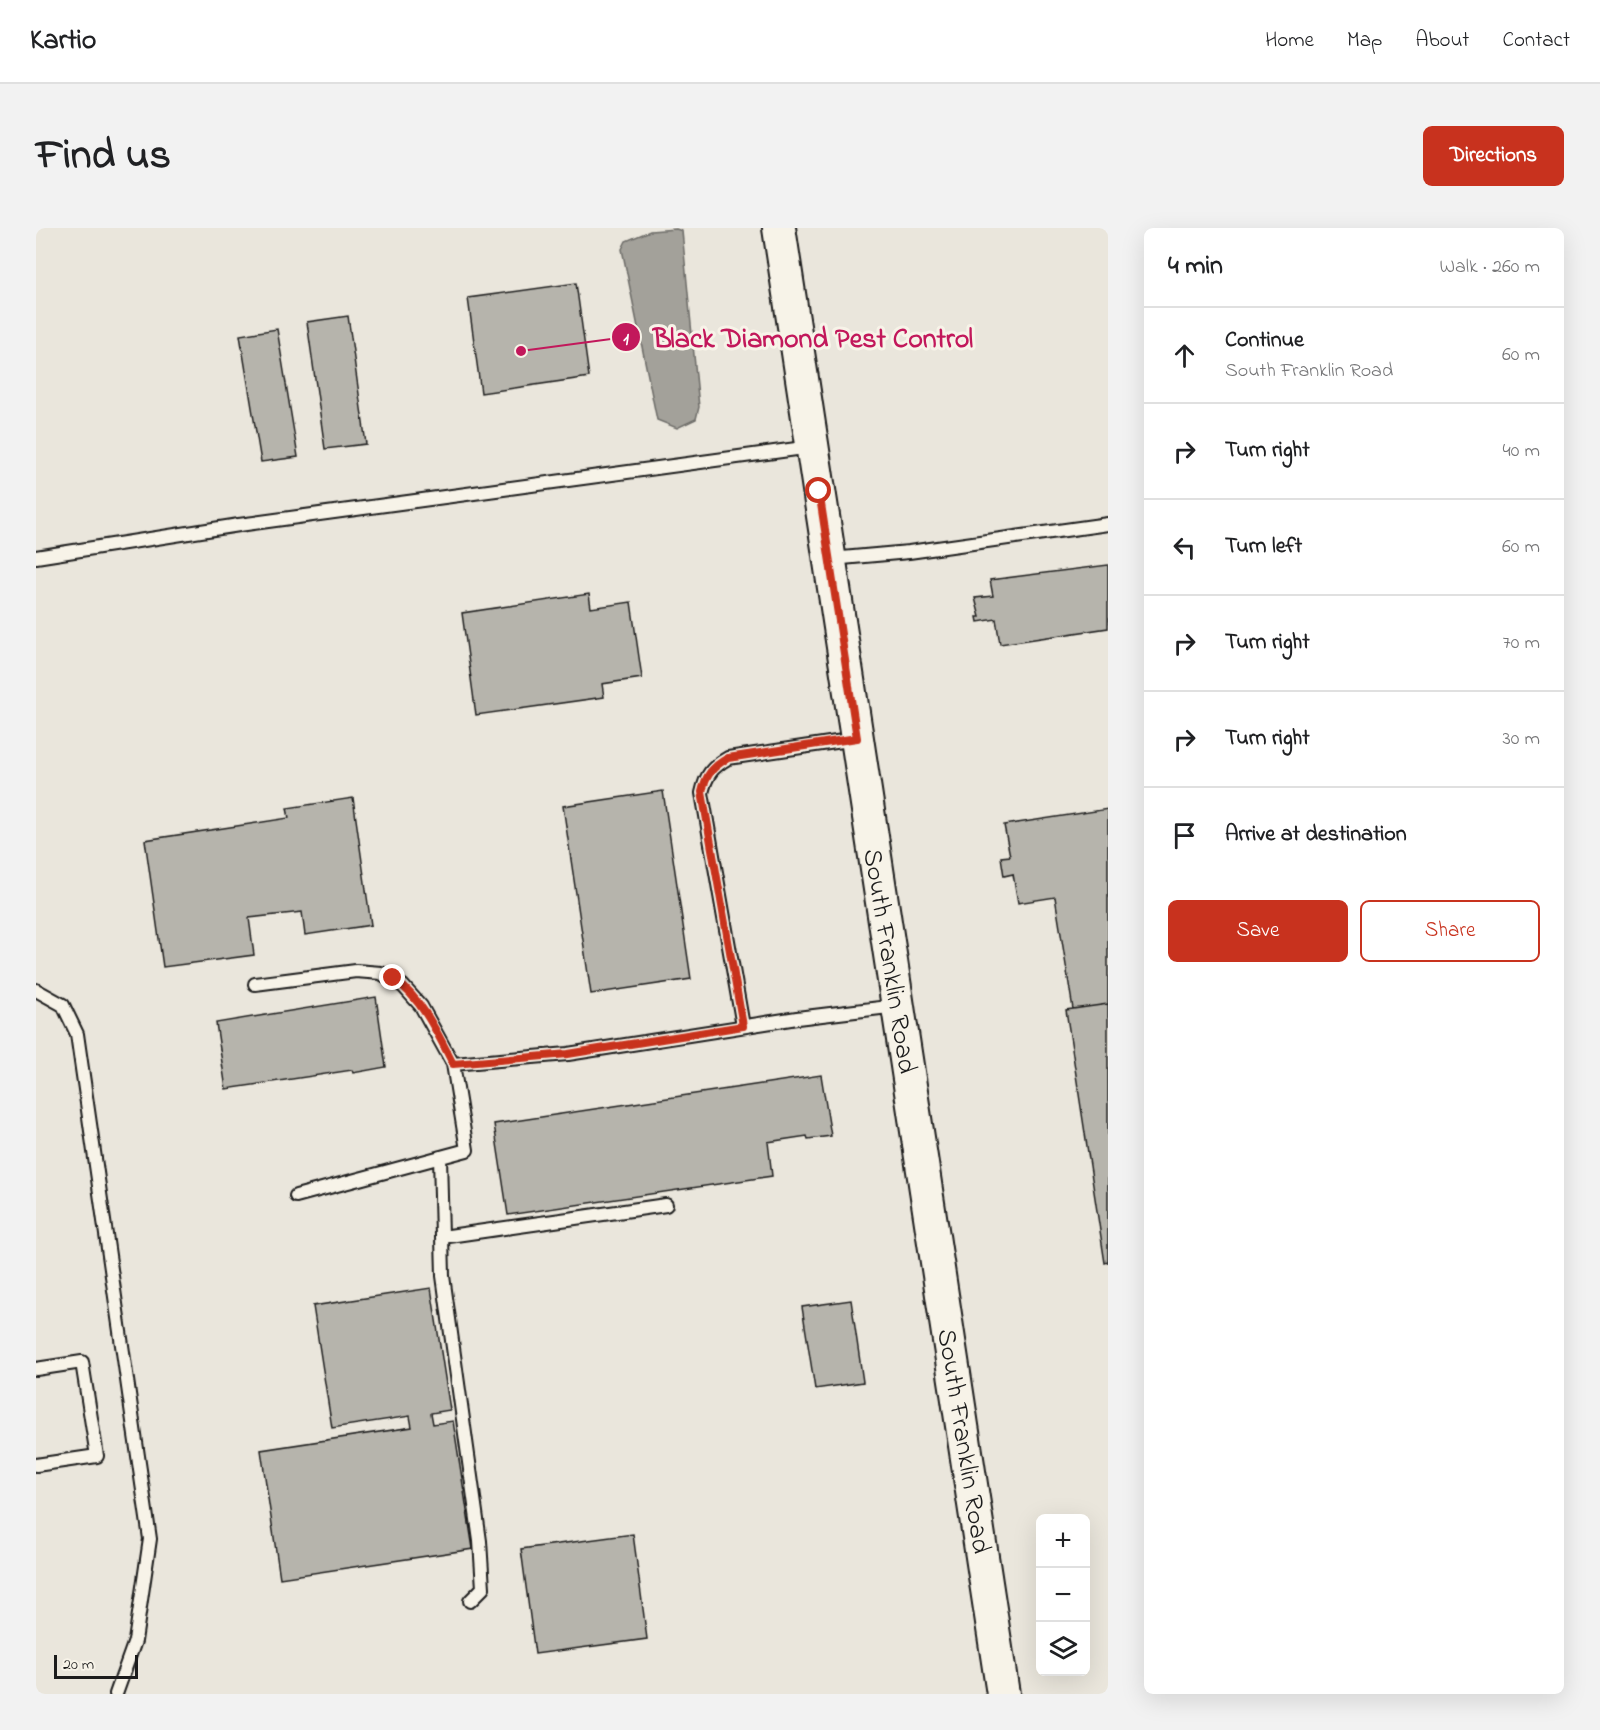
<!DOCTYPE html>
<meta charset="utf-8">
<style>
:root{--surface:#fff;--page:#f2f2f2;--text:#202124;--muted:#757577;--line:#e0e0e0;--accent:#c8321e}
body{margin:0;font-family:"Indie Flower",sans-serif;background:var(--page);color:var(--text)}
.controls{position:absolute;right:18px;bottom:18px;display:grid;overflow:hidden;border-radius:9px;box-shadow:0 6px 24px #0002}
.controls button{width:54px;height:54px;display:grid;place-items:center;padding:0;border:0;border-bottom:2px solid var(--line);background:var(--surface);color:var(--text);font:30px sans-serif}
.scale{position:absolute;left:18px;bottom:15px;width:84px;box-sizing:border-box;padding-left:6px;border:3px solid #1c1c1c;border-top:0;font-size:16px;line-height:21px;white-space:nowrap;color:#1c1c1c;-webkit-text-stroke:4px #f7f3e8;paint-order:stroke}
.stop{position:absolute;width:18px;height:18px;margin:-14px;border:4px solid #c8321e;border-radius:50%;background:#fff}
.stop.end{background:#c8321e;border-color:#fff;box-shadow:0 2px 6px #0008}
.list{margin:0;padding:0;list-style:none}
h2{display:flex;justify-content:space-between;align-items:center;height:78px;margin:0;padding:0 24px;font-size:26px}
h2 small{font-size:20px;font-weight:400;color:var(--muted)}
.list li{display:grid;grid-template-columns:39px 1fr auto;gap:18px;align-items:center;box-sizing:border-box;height:96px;padding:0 24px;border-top:2px solid var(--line)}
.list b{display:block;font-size:22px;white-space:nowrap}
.list p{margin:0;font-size:20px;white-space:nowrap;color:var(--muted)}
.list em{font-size:20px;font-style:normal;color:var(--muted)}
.actions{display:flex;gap:12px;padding:18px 24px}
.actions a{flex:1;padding:14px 0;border:2px solid var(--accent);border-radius:9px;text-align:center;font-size:21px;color:var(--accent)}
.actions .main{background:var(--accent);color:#fff}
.icon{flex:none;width:33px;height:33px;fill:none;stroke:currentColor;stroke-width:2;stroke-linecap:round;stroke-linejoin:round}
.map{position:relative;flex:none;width:1072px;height:1466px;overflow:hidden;border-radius:9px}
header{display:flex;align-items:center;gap:36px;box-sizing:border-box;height:84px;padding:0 30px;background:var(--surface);border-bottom:2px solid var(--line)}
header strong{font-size:28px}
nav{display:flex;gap:33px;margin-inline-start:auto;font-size:21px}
.intro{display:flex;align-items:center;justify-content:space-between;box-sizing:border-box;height:144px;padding:0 36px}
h1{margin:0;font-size:42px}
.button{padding:15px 27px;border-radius:9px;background:var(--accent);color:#fff;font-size:21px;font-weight:700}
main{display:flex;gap:36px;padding:0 36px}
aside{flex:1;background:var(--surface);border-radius:9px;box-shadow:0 6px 24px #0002}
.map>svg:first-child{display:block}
</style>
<header>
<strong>Kartio</strong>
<nav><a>Home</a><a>Map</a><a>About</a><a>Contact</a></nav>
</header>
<div class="intro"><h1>Find us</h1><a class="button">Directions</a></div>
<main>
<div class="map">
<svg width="1072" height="1466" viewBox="0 0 1072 1466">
<rect width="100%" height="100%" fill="#eae6dc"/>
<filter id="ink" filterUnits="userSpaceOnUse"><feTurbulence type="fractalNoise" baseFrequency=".0167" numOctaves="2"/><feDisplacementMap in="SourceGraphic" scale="12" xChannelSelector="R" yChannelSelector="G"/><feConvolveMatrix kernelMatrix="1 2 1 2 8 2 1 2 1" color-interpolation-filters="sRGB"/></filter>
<g filter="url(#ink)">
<path fill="#a3a19a" stroke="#6d6c68" stroke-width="1.5" d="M640,1L646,3L663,179L660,191L641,200L621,192L586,21L590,13L614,3Z"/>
<path fill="#b6b4ac" stroke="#1c1c1c" stroke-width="1.5" d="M540,55L553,149L445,165L432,70Z
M312,88L330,216L289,221L271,94Z
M241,101L262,229L225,234L204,107Z
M1072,337V400L964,416L960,391L942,394L941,389H944L939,370L957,368L954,352Z
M553,366L555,380L595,374L606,450L566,456L568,469L440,487L426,385Z
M627,563L655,751L555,766L527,578Z
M317,570L335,697L269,707L266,684L213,690L218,727L127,739L109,612L253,590L251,580Z
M1072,581V776L1037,781L1019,669L982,675L977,646L968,648L965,629L974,628L968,597Z
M340,769L350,839L317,845L316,842L190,861L180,795Z
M1072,776V1034L1069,1035L1030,782Z
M785,847L795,908L772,911L771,908L732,914L736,948L472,987L458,896Z
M395,1060L414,1182L395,1185L397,1196L417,1193L437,1321L244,1350L225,1222L376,1199L374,1188L296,1200L277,1078Z
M815,1072L827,1154L779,1161L766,1079Z
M597,1306L611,1411L499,1426L485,1321Z"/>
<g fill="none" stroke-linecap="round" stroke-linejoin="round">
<g stroke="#1c1c1c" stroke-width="16">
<path id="lane" d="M0,329L203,297L775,219
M795,331L873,324L1072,296
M219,756L320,743L345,745L367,758L385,778L417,836
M0,762L27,777L41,806L114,1311L99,1413L80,1466
M707,798L666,565C670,547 676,539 692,530L820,511
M404,929L407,1048L444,1313L447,1360L434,1373
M260,968L431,922L417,836L532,826L761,790L861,778
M406,1009L630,977
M0,1141L46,1134L61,1228L0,1237"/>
</g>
<g stroke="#1c1c1c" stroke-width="36">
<path id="secondary" d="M743,0L967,1466"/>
</g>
<use href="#lane" stroke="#f7f3e8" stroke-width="12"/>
<use href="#secondary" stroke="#f7f3e8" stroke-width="32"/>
</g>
</g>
<g fill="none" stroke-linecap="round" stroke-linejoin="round" filter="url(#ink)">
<path stroke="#c8321e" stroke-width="8" d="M357,750C386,771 401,804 417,836L532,826L707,798L666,564C670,547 676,539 692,530L821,510L783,263"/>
</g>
<g text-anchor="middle" stroke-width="6" stroke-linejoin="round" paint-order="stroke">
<g font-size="27" fill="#1c1c1c" stroke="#f7f3e8">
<text transform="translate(855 733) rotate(81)" y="9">South Franklin Road</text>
<text transform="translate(929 1213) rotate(81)" y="9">South Franklin Road</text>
</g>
</g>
<path fill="none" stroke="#c2185b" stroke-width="2" d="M485 123L590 109"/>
<g fill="#c2185b" stroke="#f7f3e8" stroke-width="2">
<circle cx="485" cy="123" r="6"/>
<circle cx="590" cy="109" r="15"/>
</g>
<g font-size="18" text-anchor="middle" font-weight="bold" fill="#fff">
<text x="590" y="116">1</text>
</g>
<g font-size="28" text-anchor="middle" font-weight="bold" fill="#c2185b" stroke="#f7f3e8" stroke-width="6" stroke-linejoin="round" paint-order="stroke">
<text x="777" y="119">Black Diamond Pest Control</text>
</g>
</svg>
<div class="controls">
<button>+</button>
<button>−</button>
<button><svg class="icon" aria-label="layers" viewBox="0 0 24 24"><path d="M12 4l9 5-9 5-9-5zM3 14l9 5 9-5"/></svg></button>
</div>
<div class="scale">20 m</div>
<div class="stop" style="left:783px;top:263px"></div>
<div class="stop end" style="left:357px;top:750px"></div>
</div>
<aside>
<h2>4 min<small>Walk · 260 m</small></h2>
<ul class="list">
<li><svg class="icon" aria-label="ahead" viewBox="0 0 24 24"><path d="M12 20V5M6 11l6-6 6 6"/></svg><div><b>Continue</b><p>South Franklin Road</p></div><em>60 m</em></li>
<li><svg class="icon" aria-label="right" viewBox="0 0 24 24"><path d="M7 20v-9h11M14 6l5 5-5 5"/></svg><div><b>Turn right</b></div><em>40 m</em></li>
<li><svg class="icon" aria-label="left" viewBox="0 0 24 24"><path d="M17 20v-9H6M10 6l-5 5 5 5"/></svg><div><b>Turn left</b></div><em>60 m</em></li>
<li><svg class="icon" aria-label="right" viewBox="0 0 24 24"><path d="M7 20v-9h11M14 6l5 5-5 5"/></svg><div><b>Turn right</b></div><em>70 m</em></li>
<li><svg class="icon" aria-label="right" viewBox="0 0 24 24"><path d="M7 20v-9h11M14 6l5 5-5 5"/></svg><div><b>Turn right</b></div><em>30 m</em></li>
<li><svg class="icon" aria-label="arrive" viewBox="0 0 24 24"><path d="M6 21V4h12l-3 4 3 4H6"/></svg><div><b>Arrive at destination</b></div></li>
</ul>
<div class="actions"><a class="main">Save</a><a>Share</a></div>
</aside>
</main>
